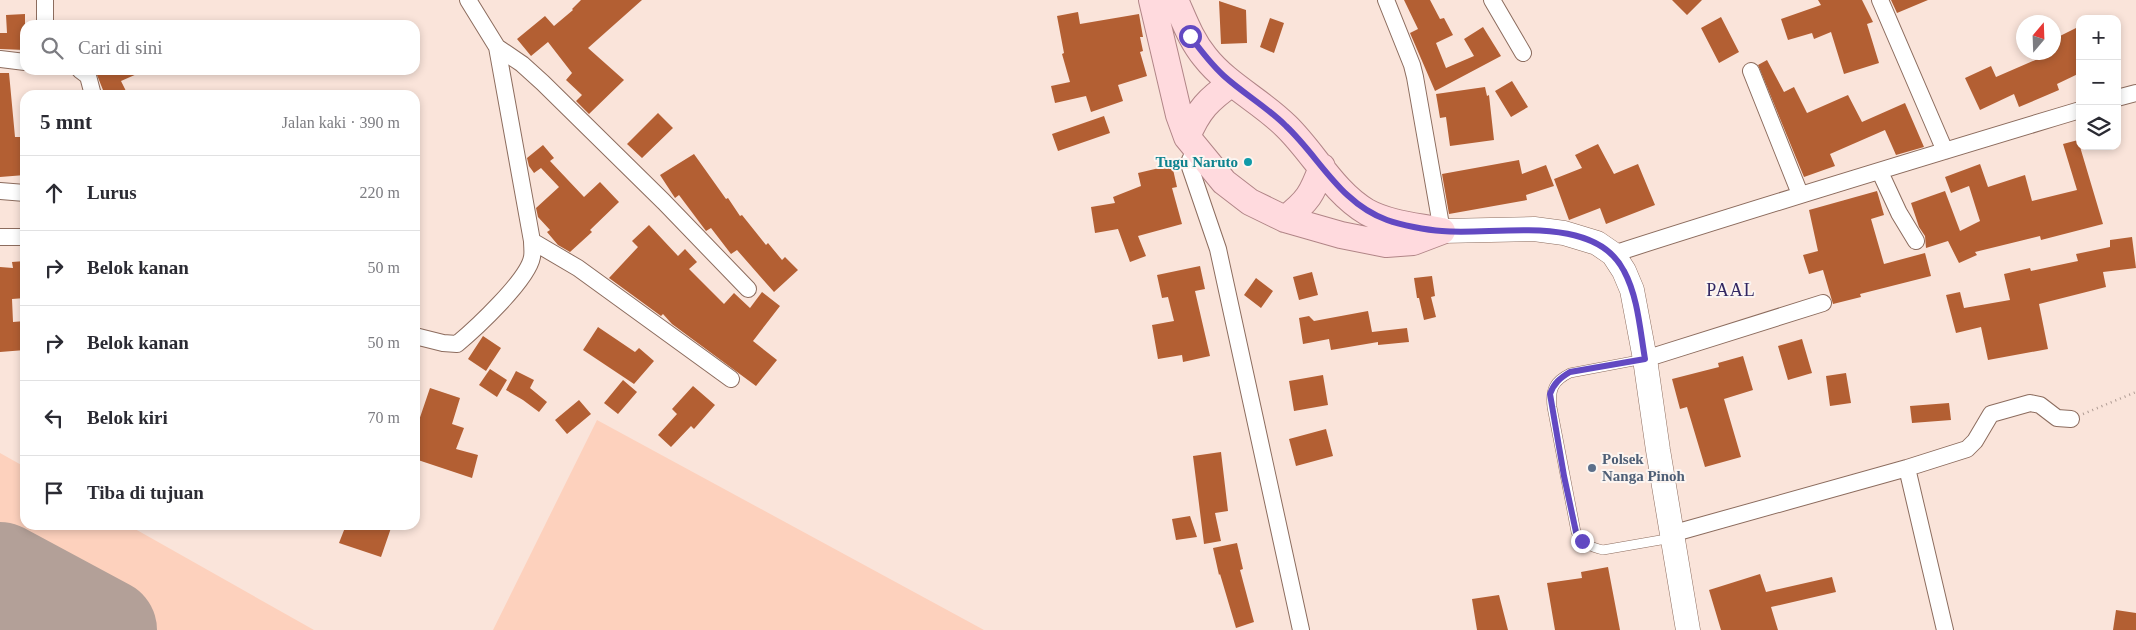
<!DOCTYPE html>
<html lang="id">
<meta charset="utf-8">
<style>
:root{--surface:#fff;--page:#f2f2f3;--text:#2b2b33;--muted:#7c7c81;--line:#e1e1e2}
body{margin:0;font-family:"Times New Roman",serif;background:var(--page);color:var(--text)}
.controls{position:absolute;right:15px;top:15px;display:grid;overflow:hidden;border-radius:10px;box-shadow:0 2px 8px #0003}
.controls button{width:45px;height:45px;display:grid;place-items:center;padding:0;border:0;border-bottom:1px solid var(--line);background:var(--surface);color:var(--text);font:25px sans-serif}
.compass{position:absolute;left:2016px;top:15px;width:45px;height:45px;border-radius:50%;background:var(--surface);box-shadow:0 2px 8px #0003;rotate:19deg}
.stop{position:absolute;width:15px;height:15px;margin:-11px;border:4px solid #6249c2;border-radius:50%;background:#fff}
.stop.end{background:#6249c2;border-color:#fff;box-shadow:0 1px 5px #0008}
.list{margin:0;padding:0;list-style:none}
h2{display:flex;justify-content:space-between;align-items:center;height:65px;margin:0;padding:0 20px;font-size:21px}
h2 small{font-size:16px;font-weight:400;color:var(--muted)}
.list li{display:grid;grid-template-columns:32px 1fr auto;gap:15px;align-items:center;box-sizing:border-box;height:75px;padding:0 20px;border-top:1px solid var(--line)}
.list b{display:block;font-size:19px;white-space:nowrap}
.list em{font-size:16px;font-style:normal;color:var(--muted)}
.icon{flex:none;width:28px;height:28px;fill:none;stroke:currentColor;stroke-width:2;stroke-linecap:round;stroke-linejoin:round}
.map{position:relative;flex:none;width:2136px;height:630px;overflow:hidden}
.search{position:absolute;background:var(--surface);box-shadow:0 2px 8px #0003;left:20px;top:20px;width:400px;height:55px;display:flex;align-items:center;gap:12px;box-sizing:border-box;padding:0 18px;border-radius:15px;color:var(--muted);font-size:19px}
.panel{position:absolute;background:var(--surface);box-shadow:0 2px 8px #0003;left:20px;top:90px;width:400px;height:440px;border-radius:15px}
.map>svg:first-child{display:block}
</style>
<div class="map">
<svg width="2136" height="630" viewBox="0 0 2136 630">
<rect width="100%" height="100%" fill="#fae4da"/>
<path fill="#fdd1bd" d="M597,420L984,630H493Z
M0,453L25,467V525H128L314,630H0Z"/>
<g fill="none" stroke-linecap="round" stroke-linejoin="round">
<path stroke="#b3a098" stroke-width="102" d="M0,573L106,630"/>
</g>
<path fill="#b35f33" d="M581,0H642L588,48L624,80L589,114L576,101L582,95L566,80L572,73L548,42L531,56L517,39L545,16L554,26L573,10L572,9Z
M1404,0H1430L1440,19L1444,18L1453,35L1436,43L1446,68L1474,56L1464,39L1483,27L1501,56L1435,91L1410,33L1418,29Z
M1672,0H1702L1687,15Z
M1818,0H1862L1873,22L1867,24L1879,63L1844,74L1831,32L1814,39L1812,33L1788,40L1781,19L1821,5Z
M1891,0H1928L1897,13Z
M1219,1L1246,10L1247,43L1221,44Z
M1078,12L1080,24L1139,14L1143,37H1140L1143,51L1140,52L1147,76L1118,85L1123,101L1091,112L1086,96L1055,103L1051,86L1070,82L1062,54L1064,53L1057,16Z
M25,14V50L0,49V33H7L6,15Z
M1721,17L1739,52L1719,63L1701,28Z
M1270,18L1284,23L1274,53L1260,47Z
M2080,26V73L2057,84L2059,90L2019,107L2014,94L1980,110L1965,78L1991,66L1996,77L2054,52V39Z
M1767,60L1784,92L1794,87L1807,113L1848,95L1862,122L1905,103L1924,147L1896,155L1885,130L1830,154L1835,166L1804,177L1758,65Z
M95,70H146L121,81L128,95H105Z
M0,73H9L15,137H25V175L0,177Z
M1512,81L1528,107L1511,117L1495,91Z
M1485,87L1487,96L1489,95L1494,140L1450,146L1446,117L1440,118L1436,94Z
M658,113L673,128L642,158L627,144Z
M1104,116L1110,133L1058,151L1052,134Z
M2078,140L2103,224L2041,240L2040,236L1975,252L1977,255L1959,263L1948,241L1926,248L1925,236L1919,227L1911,203L1945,191L1960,231L1980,221L1969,186L1951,193L1945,177L1980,164L1988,187L2025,175L2032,201L2077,190L2063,144Z
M1598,144L1614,174L1638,164L1655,205L1606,224L1600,208L1569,220L1554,179L1582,168L1575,155Z
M543,145L554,158L550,161L584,197L600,182L619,202L590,230L592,232L570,252L558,245L547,232L550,230L538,217L536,208L559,187L541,168L534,173L529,166L527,158Z
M694,154L726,199L728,198L740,216L742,215L766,245L768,243L782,260L785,257L798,270L774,292L737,250L731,254L711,228L706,231L679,195L675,198L660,175Z
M1519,160L1522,174L1546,165L1554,186L1526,195L1527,200L1449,214L1442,174Z
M1172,165L1177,187L1172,188L1182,224L1138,236L1146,256L1130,262L1118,229L1095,233L1091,207L1115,203L1113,197L1141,186L1138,173Z
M1877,191L1884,215L1871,219L1884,264L1925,253L1931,276L1860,294L1861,297L1833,304L1823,270L1809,274L1803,255L1818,251L1809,210Z
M649,225L678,256L685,249L697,262L689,269L724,304L734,293L750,308L762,292L780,306L753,341L777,360L756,386L672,324L663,314L661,316L609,278L638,247L632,241Z
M2132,237L2136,268L2103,272L2106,287L2039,304L2048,349L1988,360L1981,327L1956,333L1946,295L1960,292L1964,308L2010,300L2004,274L2030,268L2031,271L2078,261L2076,254L2110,247V240Z
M25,261V298L12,299L13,322L25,321V350L0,352V267L13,268L12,262Z
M1200,266L1205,289L1195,291L1210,356L1183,362L1182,355L1158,359L1152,325L1174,321L1168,297L1162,298L1157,275Z
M1312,272L1318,295L1299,300L1293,277Z
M1432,276L1435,296L1431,297L1436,317L1424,320L1419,298H1417L1414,278Z
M1256,278L1273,291L1261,308L1244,295Z
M1368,311L1372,332L1407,328L1409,342L1378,345V342L1331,350L1329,339L1303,344L1299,318L1309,316L1314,321Z
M598,327L635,352L639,348L654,361L634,384L583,350Z
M483,336L501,348L486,371L468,359Z
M1802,339L1812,373L1788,380L1778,346Z
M1743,356L1753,390L1724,399L1741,457L1705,467L1687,407L1680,409L1672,379L1719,367L1718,363Z
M490,369L507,380L497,397L479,385Z
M516,371L534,380L530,388L547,402L539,412L523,400L506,390Z
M1846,373L1851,403L1830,406L1826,376Z
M1323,375L1328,405L1294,411L1289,381Z
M623,380L637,392L618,414L604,403Z
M693,386L715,405L694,429L691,426L671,447L658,435L677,414L672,409Z
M430,388L460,398L452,424L464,428L456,449L478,455L472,478L415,459V432Z
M579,400L591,414L567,434L555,420Z
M1949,403L1951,420L1912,423L1910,406Z
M1326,429L1333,456L1296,466L1289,439Z
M1221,452L1228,511L1215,513L1221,541L1204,544L1193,456Z
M1190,516L1197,537L1176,540L1172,519Z
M346,525H383L391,528L381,557L339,543Z
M1237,543L1243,569L1240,570L1254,622L1236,628L1220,574L1219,575L1213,548Z
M1608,567L1620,630H1555L1547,583L1582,578L1581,572Z
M1760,574L1766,592L1832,577L1836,592L1771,607L1778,630H1721L1709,590Z
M1499,595L1508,630H1477L1472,599Z
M2116,610L2136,613V630H2113Z"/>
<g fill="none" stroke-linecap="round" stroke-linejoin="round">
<g stroke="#8c6c5e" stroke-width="10">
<path id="service" d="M1644,359L1570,373C1554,381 1550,389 1552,407L1576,532C1583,543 1590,547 1603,550L1672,538"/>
</g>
<g stroke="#8c6c5e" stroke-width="18">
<path id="minor" d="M45,0V25
M468,0L497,47L522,64L543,83L664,202L748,289
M1386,0L1412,65L1415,77L1442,231
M1492,0L1523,53
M1880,0L1945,151
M0,59L25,62
M80,70L88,76L93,95
M1751,71L1800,194
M2117,98L2136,93
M1196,149L1190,160V167L1218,249L1301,630
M1880,172L1899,213L1916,241
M0,191L25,193
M0,237H25
M532,241L578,268L731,379
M1613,254C1768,204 1924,157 2080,110
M415,336L443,343L457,344C475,329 528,280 532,257C533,252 532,246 532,241L497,47
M1645,359L1823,303
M1907,468L1945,630
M1671,534L1907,468L1967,449L1975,441L1991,414L2030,403L2040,405L2057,418L2071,419"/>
</g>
<g stroke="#8c6c5e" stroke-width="25">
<path id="secondary" d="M1442,231L1534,229L1564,233L1597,243L1613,254L1624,271L1632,290L1645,359L1658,450L1688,630"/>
</g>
<g stroke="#b18587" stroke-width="28">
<path id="primary" d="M1152,0L1179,115L1187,137L1224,182L1250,202L1285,219L1341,235L1386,244L1413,242L1442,231
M1175,0C1184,20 1191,40 1205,57C1227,85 1261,101 1286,126C1314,153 1333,192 1367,212C1389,224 1417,226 1441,231
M1187,137C1198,110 1209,99 1232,83
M1285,219C1308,201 1312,194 1322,167"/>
</g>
<path stroke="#ae9b93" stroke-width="2.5" stroke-dasharray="1 4" stroke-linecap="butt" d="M2083,414L2136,392"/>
<use href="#service" stroke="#fff" stroke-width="9"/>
<use href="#minor" stroke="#fff" stroke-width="16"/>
<use href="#secondary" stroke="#fff" stroke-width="24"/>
<use href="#primary" stroke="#ffdade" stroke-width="26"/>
</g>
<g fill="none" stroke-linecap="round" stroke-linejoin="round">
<path stroke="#6249c2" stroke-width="6" d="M1190,36C1201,51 1211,64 1224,76C1244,94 1267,107 1286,126C1320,158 1340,203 1387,220C1401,225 1426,230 1442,231C1495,236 1594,212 1624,271C1638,297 1640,330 1645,359L1570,372C1560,378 1554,383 1550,394L1564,476L1576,532L1582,541"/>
</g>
<circle fill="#0f9aa8" stroke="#fcf5f1" stroke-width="2" cx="1248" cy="162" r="5"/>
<circle fill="#5c6f8a" stroke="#fcf5f1" stroke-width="2" cx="1592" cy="468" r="5"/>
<g text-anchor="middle" stroke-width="4" stroke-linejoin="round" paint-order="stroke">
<g font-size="15" font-weight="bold" fill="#0d838f" stroke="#fcf5f1" text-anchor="end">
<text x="1238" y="167">Tugu Naruto</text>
</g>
<g font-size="15" font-weight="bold" fill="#4e5e75" stroke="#fcf5f1" text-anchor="start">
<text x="1602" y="464">Polsek<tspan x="1602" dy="17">Nanga Pinoh</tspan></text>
</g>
<g font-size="18" letter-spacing="1" fill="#322762" stroke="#fcf5f1">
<text x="1731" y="296">PAAL</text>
</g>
</g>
</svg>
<div class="controls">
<button>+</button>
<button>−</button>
<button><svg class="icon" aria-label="layers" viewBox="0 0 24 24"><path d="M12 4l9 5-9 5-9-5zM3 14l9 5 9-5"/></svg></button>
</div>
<svg class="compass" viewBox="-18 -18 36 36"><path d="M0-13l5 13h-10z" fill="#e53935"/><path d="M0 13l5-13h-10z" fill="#7c7c81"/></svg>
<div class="stop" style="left:1190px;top:36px"></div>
<div class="stop end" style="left:1582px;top:541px"></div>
<div class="search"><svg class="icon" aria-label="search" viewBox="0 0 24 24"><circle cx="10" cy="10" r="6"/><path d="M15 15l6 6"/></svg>Cari di sini</div>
<section class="panel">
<h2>5 mnt<small>Jalan kaki · 390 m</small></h2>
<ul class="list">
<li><svg class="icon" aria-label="ahead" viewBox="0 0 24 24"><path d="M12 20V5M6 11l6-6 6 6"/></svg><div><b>Lurus</b></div><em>220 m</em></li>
<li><svg class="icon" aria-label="right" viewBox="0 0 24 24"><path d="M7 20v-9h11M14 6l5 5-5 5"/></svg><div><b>Belok kanan</b></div><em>50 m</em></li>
<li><svg class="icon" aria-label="right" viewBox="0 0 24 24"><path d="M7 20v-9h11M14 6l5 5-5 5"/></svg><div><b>Belok kanan</b></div><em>50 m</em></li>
<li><svg class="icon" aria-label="left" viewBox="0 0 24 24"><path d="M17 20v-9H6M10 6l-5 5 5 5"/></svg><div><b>Belok kiri</b></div><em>70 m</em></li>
<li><svg class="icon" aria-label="arrive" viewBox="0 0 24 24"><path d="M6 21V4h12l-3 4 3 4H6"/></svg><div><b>Tiba di tujuan</b></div></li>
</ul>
</section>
</div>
